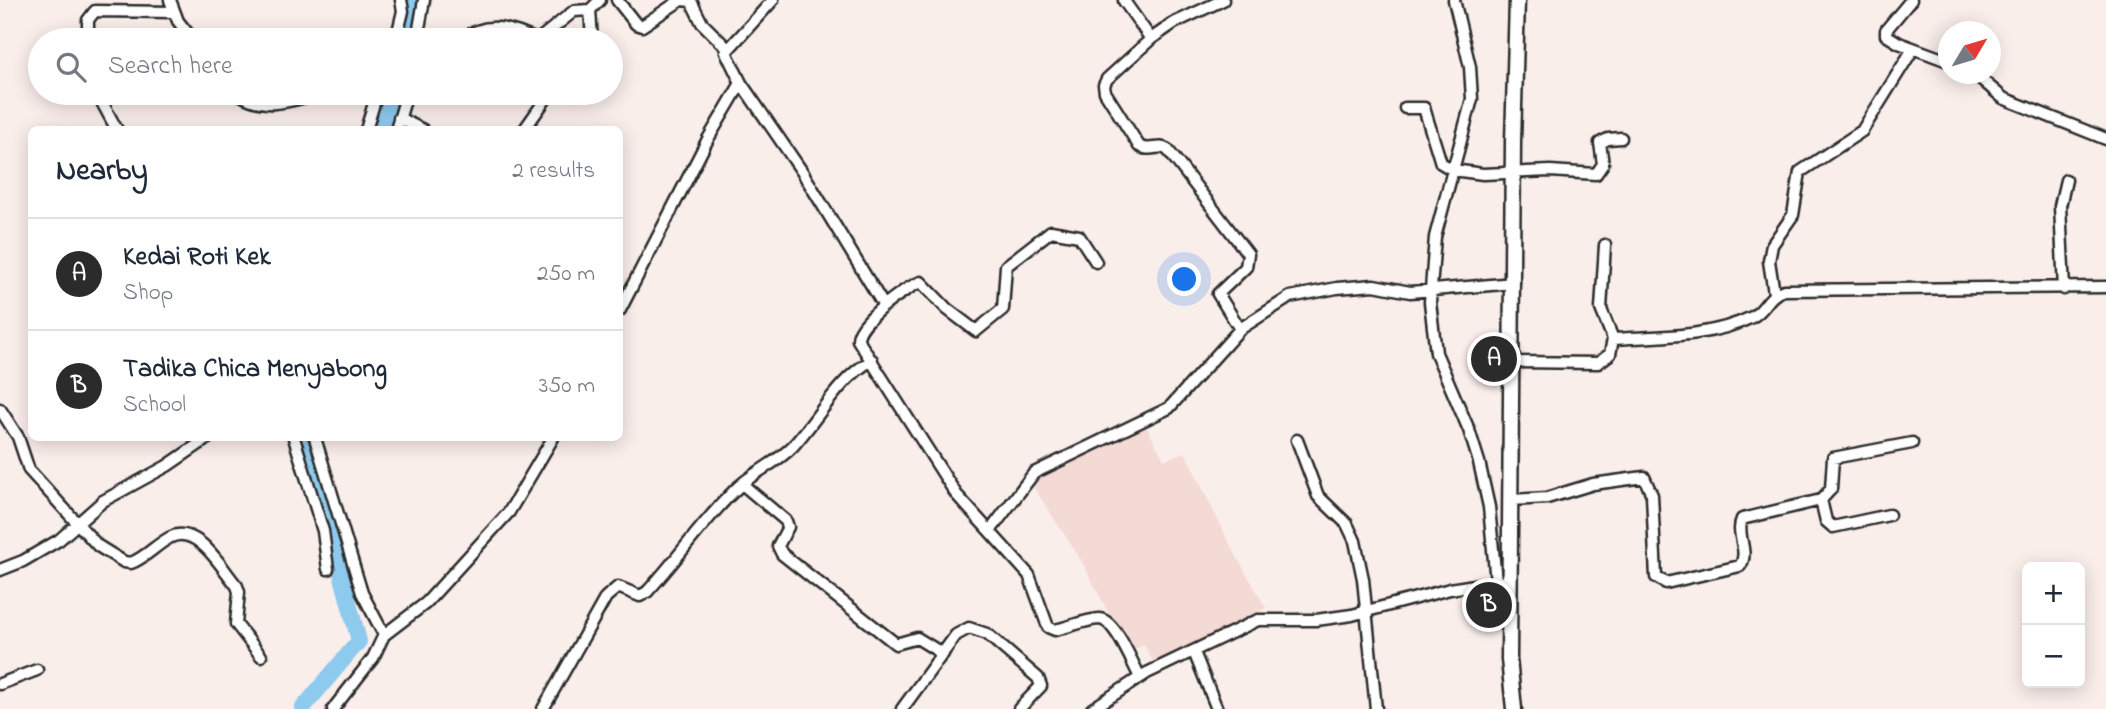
<!DOCTYPE html>
<meta charset="utf-8">
<style>
:root{--surface:#fff;--page:#f2f2f3;--text:#1f2937;--muted:#747a83;--line:#e0e1e3;--accent:#2b2b2b}
body{margin:0;font-family:"Indie Flower",sans-serif;background:var(--page);color:var(--text)}
.controls{position:absolute;right:21px;bottom:21px;display:grid;overflow:hidden;border-radius:10px;box-shadow:0 4px 18px #0003}
.controls button{width:63px;height:63px;display:grid;place-items:center;padding:0;border:0;border-bottom:2px solid var(--line);background:var(--surface);color:var(--text);font:35px sans-serif}
.compass{position:absolute;left:1938px;top:21px;width:63px;height:63px;border-radius:50%;background:var(--surface);box-shadow:0 4px 18px #0003;rotate:52deg}
.you{position:absolute;left:1185px;top:280px;width:24px;height:24px;margin:-18px;border:5px solid #fff;border-radius:50%;background:#1a73e8;box-shadow:0 0 0 10px #1a73e833}
.badge{display:grid;place-items:center;width:46px;height:46px;border-radius:50%;background:var(--accent);color:#fff;font-size:23px;font-weight:700}
.pin{position:absolute;translate:-50% -50%;border:4px solid #fff;box-shadow:0 2px 7px #0006}
.list{margin:0;padding:0;list-style:none}
h2{display:flex;justify-content:space-between;align-items:center;height:91px;margin:0;padding:0 28px;font-size:30px}
h2 small{font-size:23px;font-weight:400;color:var(--muted)}
.list li{display:grid;grid-template-columns:46px 1fr auto;gap:21px;align-items:center;box-sizing:border-box;height:112px;padding:0 28px;border-top:2px solid var(--line)}
.list b{display:block;font-size:26px;white-space:nowrap}
.list p{margin:0;font-size:23px;white-space:nowrap;color:var(--muted)}
.list em{font-size:23px;font-style:normal;color:var(--muted)}
.icon{flex:none;width:38px;height:38px;fill:none;stroke:currentColor;stroke-width:2;stroke-linecap:round;stroke-linejoin:round}
.map{position:relative;flex:none;width:2106px;height:709px;overflow:hidden}
.search{position:absolute;background:var(--surface);box-shadow:0 4px 18px #0003;left:28px;top:28px;width:595px;height:77px;display:flex;align-items:center;gap:18px;box-sizing:border-box;padding:0 24px;border-radius:38px;color:var(--muted);font-size:26px}
.panel{position:absolute;background:var(--surface);box-shadow:0 4px 18px #0003;left:28px;top:126px;width:595px;height:315px;border-radius:10px}
.map>svg:first-child{display:block}
</style>
<div class="map">
<svg width="2106" height="709" viewBox="0 0 2106 709">
<rect width="100%" height="100%" fill="#faeeeb"/>
<filter id="ink" filterUnits="userSpaceOnUse"><feTurbulence type="fractalNoise" baseFrequency=".0143" numOctaves="2"/><feDisplacementMap in="SourceGraphic" scale="14" xChannelSelector="R" yChannelSelector="G"/><feConvolveMatrix kernelMatrix="1 2 1 2 8 2 1 2 1" color-interpolation-filters="sRGB"/></filter>
<g filter="url(#ink)">
<path fill="#f3dad4" d="M1145,424L1164,460L1185,452L1228,541L1266,608L1154,663L1144,645L1129,652L1081,560L1029,480Z"/>
<g fill="none" stroke-linecap="round" stroke-linejoin="round">
<path stroke="#8ecaee" stroke-width="16" d="M406,40L413,0
M382,130L393,93
M302,709L359,641L305,438"/>
<g stroke="#2b2b2b" stroke-width="15">
<path id="street" d="M170,0L178,21L193,40
M617,0L636,24L642,26L681,0L691,1L702,23L727,48
M773,0L726,52L741,83L803,173L884,306
M1454,0L1470,67L1472,99L1435,237L1430,302L1436,353L1469,430L1479,462L1489,507L1496,582
M1911,0L1886,30V35L1899,43L1948,61
M1124,1L1151,39L1107,79L1104,85L1105,92L1139,146C1149,153 1159,143 1168,150L1248,254L1246,267L1218,294L1240,329
M1151,39L1174,23L1223,0
M88,40V20L95,11L174,12
M396,40L403,11L401,0
M417,40L424,0
M461,40C488,20 508,28 537,40
M538,40L574,11L590,10
M592,40L590,10L600,0
M1975,74L2003,98L2106,139
M97,93L117,130
M238,93C266,112 292,100 322,93
M1405,108H1424L1441,163L1453,170L1483,174L1550,171L1596,174L1603,164L1600,143L1608,139L1621,138
M399,118L423,130
M366,130L377,93
M396,130L407,93
M524,130L550,93
M1096,262L1079,236L1051,231L1006,266L1003,309L976,331L947,309L921,282C905,288 857,322 858,340L956,494L1029,575L1048,627L1055,630C1069,627 1085,620 1099,619C1115,619 1132,663 1140,677
M2064,289L2060,206L2066,180
M1774,293L1769,261L1772,245L1793,215L1800,172L1862,131L1913,49
M620,310L708,139L741,83
M1613,339C1658,336 1710,338 1752,317C1766,310 1767,295 1784,290L2106,287
M1513,362L1598,363L1610,354L1613,339L1601,309L1605,245
M0,409L18,437L29,470L98,546L124,562L131,563C145,558 156,545 169,538C197,522 222,569 237,586L239,592L236,624L261,656
M294,438L323,531L328,569
M315,438L362,593L384,635L373,658L333,709
M1297,440L1318,496L1347,524L1355,541L1363,579L1376,709
M742,484L786,521L788,527L778,546L782,554L896,644L917,638L943,654
M1511,500L1547,498L1593,484L1644,477L1652,495L1656,577L1666,583L1740,566C1750,552 1735,534 1742,519L1821,500L1831,489L1833,458L1912,443
M1821,500L1826,521L1833,527L1889,515
M990,531L1034,473L1169,408L1240,329L1290,297L1337,288L1374,285L1410,292L1514,283
M0,570L23,561L59,540L103,501L167,466L208,438
M384,635L426,603L509,512L553,438
M1194,652L1217,709
M0,684L37,670
M543,709L606,597L618,587L640,596L647,592C677,560 702,522 734,491C752,472 775,465 793,446C819,418 837,380 872,360
M902,709L956,635L969,628L987,634L1038,678L1041,686L1019,709
M1092,709L1147,673L1258,620H1316L1352,615L1450,589L1499,581"/>
</g>
<g stroke="#2b2b2b" stroke-width="19">
<path id="secondary" d="M1514,709L1509,659L1513,141L1517,0"/>
</g>
<use href="#street" stroke="#fff" stroke-width="10"/>
<use href="#secondary" stroke="#fff" stroke-width="14"/>
</g>
</g>
</svg>
<div class="controls">
<button>+</button>
<button>−</button>
</div>
<svg class="compass" viewBox="-18 -18 36 36"><path d="M0-13l5 13h-10z" fill="#e53935"/><path d="M0 13l5-13h-10z" fill="#747a83"/></svg>
<div class="you"></div>
<div class="pin badge" style="left:1494px;top:359px">A</div>
<div class="pin badge" style="left:1489px;top:605px">B</div>
<div class="search"><svg class="icon" aria-label="search" viewBox="0 0 24 24"><circle cx="10" cy="10" r="6"/><path d="M15 15l6 6"/></svg>Search here</div>
<section class="panel">
<h2>Nearby<small>2 results</small></h2>
<ul class="list">
<li><span class="badge">A</span><div><b>Kedai Roti Kek</b><p>Shop</p></div><em>250 m</em></li>
<li><span class="badge">B</span><div><b>Tadika Chica Menyabong</b><p>School</p></div><em>350 m</em></li>
</ul>
</section>
</div>
